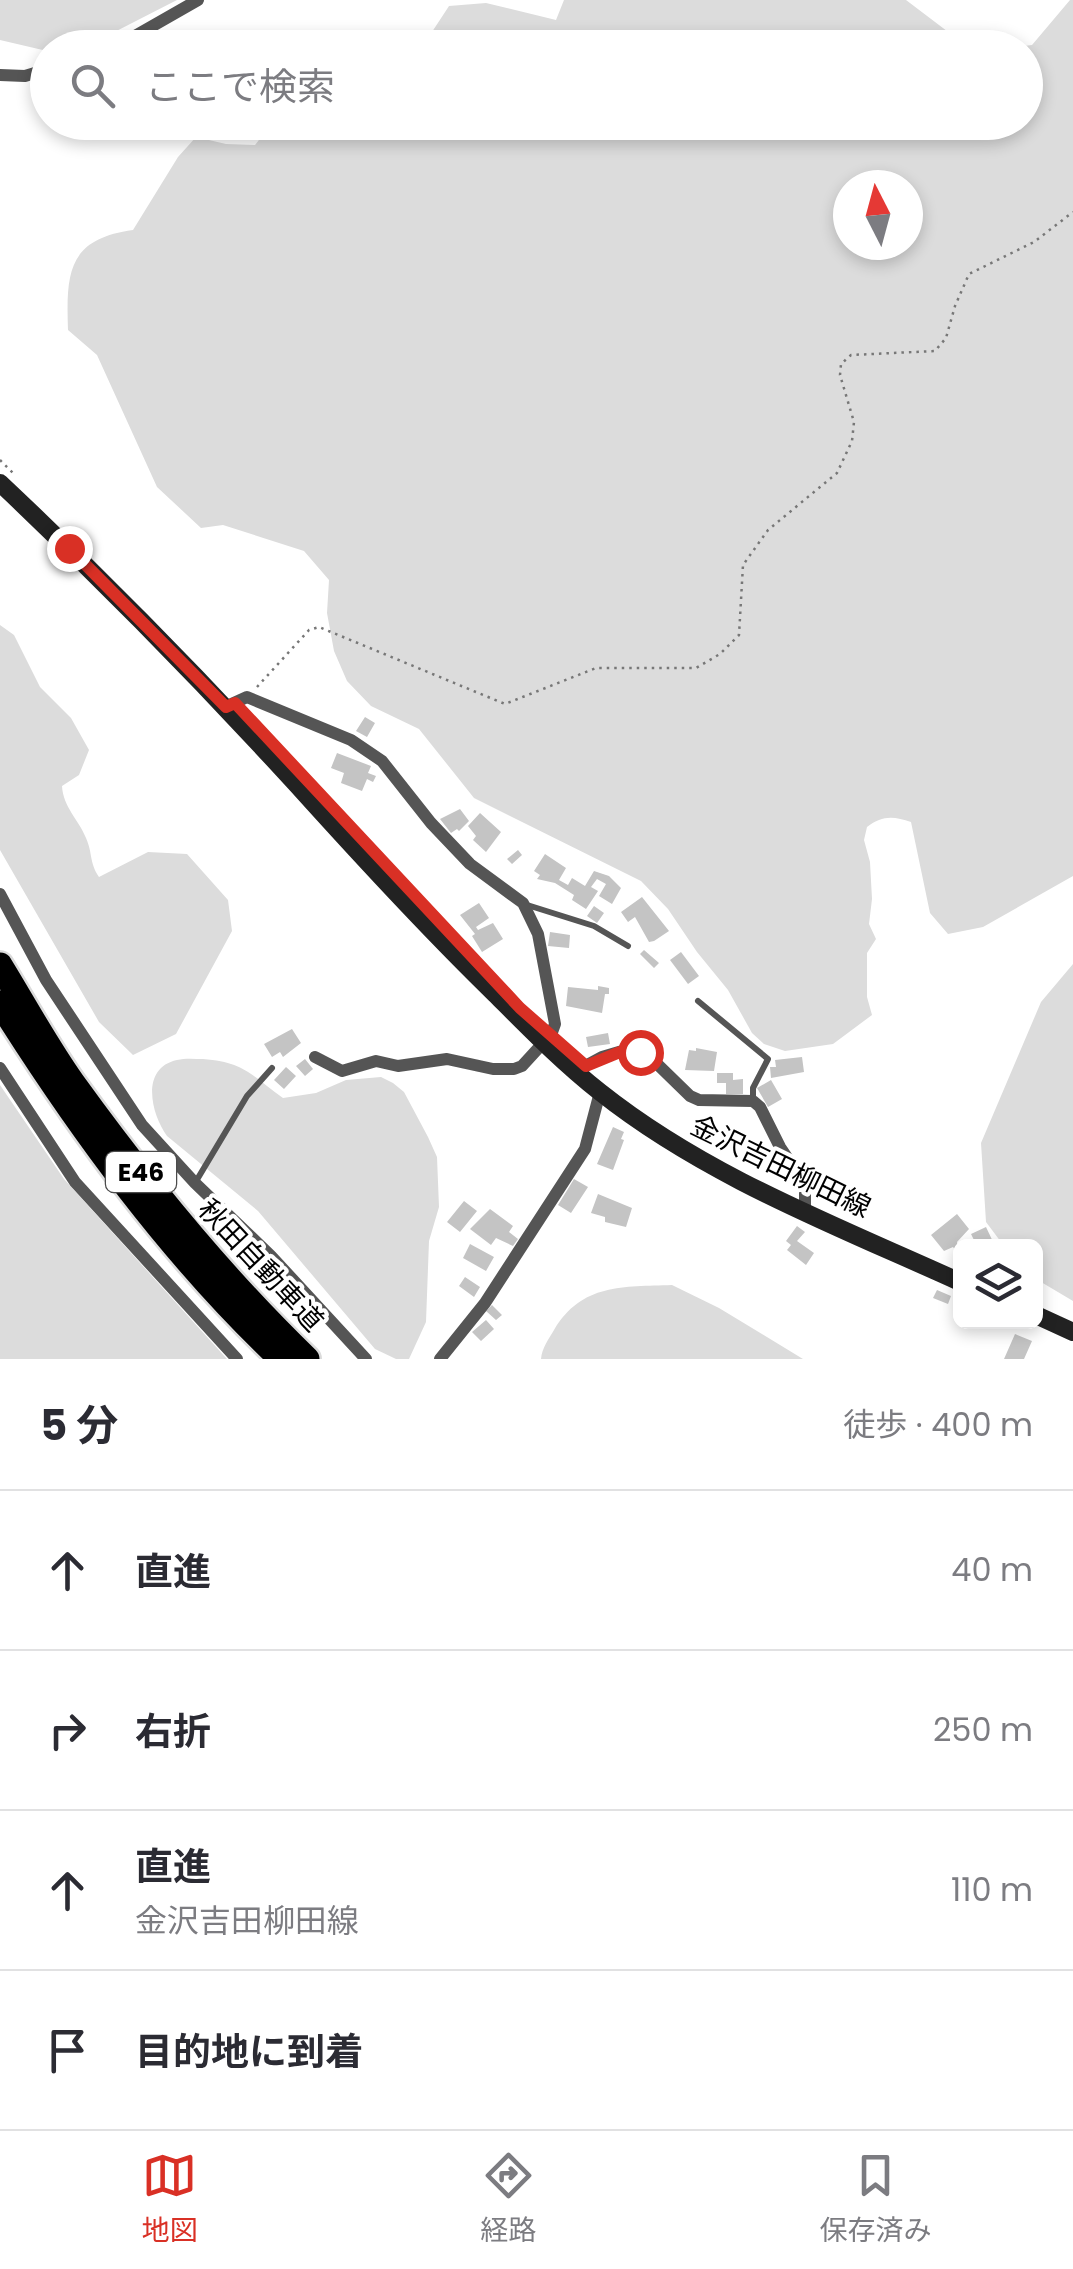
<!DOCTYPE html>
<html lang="ja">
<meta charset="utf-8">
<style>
:root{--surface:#fff;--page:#f7f7f7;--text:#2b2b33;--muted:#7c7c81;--line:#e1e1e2;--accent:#d93025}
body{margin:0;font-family:Poppins,"Noto Sans JP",sans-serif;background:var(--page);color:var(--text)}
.controls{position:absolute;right:30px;bottom:30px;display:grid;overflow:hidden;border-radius:15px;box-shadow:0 5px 15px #0003}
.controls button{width:90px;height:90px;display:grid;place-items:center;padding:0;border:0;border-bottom:2px solid var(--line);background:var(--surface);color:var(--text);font:50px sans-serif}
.compass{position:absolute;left:833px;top:170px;width:90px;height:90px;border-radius:50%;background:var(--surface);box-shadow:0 5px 15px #0003;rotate:354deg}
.stop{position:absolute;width:30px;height:30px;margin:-22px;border:8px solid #d93025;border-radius:50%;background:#fff}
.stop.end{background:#d93025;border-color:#fff;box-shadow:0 2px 10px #0008}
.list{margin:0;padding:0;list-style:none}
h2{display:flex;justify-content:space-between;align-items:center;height:130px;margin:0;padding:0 40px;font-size:42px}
h2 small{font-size:32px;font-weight:400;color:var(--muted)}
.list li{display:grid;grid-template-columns:65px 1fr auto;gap:30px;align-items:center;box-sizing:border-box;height:160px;padding:0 40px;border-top:2px solid var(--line)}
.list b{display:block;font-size:38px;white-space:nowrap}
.list p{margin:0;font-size:32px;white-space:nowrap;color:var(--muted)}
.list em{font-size:32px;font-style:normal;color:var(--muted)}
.icon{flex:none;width:55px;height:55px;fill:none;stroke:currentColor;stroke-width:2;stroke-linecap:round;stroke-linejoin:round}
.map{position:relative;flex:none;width:1073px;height:1359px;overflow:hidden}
.search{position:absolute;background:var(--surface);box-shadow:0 5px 15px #0003;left:30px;right:30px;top:30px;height:110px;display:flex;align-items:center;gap:25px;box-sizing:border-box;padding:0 35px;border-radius:55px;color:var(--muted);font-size:38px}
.sheet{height:770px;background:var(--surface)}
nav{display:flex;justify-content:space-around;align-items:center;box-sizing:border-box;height:140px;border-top:2px solid var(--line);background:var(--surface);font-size:28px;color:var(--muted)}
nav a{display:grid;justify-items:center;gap:5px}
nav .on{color:var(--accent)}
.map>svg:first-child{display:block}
</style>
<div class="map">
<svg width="1073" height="1359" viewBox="0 0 1073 1359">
<rect width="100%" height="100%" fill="#fff"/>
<path fill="#dcdcdc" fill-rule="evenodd" d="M0,0H177L93,43L82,47L48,48L47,51L0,40Z
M564,0H906L968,47H403L430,35L449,6L486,3L556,20Z
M1070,0H1073V876L983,927L948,934L930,913L911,822C894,816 882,815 867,827L864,840L870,862L872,899L869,924L876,939L867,953V997L872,1015L833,1044L785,1051L764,1044L752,1033L728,990L697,952L668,909L641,881L474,798L419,729L371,706L347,681L334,651L327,613L329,580L304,551L223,525L201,528L157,487L97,355L68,330C66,272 68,239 133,230L178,157L196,137L226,144L255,145L273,122H1026V48L1016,47L1032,45ZM848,185H908V245H848Z
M0,625L14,635L40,687L71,718L89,750L79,775L62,786C63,807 79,820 86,838C93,854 89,862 99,877L148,852L187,854L228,900L232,931L176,1034L133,1055L99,1022L0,850Z
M1073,964V1301L1036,1279V1246H1004L986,1222L981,1143L1041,1002Z
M203,1059C244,1062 251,1075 283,1098L316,1093L346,1080L381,1077L393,1083L404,1092L428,1137L437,1157L439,1207L429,1241L426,1322L409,1359H396L375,1349L258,1211L167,1136C151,1114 140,1068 177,1060C185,1058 195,1059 203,1059Z
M0,1085L64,1179L227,1359H0Z
M672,1285L719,1308L803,1359H541C542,1348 548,1340 554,1330C582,1283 623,1287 672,1285Z"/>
<path fill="#c4c4c4" d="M365,717L375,723L367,737L356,731Z
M337,753L371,766L368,773L376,776L373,782L367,779L362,791L341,783L344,773L331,768Z
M460,809L469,821L459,831L457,829L451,833L440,819Z
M480,813L501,832L486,852L473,840L476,836L468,826Z
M518,850L522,855L512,864L507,859Z
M545,854L566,868L559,880L568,885L572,878L585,886L594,871L609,876L621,888L612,904L599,896L606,884L597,879L591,887L598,891L586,909L572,900L574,895L555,883L537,879L540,875L534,871Z
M642,897L669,931L654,941L649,942L635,917L628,922L621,912Z
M479,903L489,918L476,927L478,930L493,923L503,939L482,952L472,936L475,934L460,915Z
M594,906L604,913L597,923L587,916Z
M550,932L570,935L569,948L548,946Z
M644,950L659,963L654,968L640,954Z
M681,952L699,976L688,984L670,960Z
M598,986L609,988V994H605L602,1013L566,1006L568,987L598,990Z
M292,1029L301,1043L283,1057L280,1052L272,1057L264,1044Z
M608,1033L610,1044L588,1047L586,1037Z
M696,1048L717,1052L714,1071L685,1070L689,1050L696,1051Z
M802,1057L804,1072L771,1078L770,1067H776L775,1060Z
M305,1059L313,1069L305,1076L296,1066Z
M286,1067L296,1076L284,1089L274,1080Z
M717,1073H733V1080L743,1079V1094H726V1083H717Z
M771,1080L782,1099L768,1107L757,1088Z
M613,1127L624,1132L621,1139L624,1140L613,1170L597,1164Z
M574,1179L588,1187L571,1213L558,1205Z
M598,1194L632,1208L626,1227L605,1222V1217L591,1213Z
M464,1201L477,1211L460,1232L447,1222Z
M490,1209L513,1226L509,1232L518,1239L513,1246L496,1238L491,1245L470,1229Z
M957,1214L969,1229L957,1242L960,1256L953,1247L944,1251L931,1235Z
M797,1226L805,1232L797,1241L814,1253L806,1265L787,1250L791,1245L786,1241Z
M986,1227L995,1246H977L971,1234Z
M470,1244L494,1257L486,1271L463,1258Z
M465,1277L480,1287L474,1297L459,1286Z
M937,1290L951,1296L948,1304L933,1298Z
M492,1305L502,1315L496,1320L486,1311Z
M486,1320L494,1329L481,1341L472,1332Z
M1015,1334L1032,1341L1024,1359H1004Z"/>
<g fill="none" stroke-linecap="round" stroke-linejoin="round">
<g stroke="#dbdbdb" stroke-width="30">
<path id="motorway" d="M0,965C24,1004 46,1045 73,1083C143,1180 221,1276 307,1359
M0,1003C80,1130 171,1255 281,1359"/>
</g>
<path stroke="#777" stroke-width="2.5" stroke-dasharray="2.5 5" stroke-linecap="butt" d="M0,460L13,473
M257,687L309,630L319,627L505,704L596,668H696L720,654L739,635L743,565L768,530L837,473L852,441L854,422L840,375L841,364L851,355L935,351L946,338L955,306L969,274L1034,242L1073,212"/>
<path stroke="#555" stroke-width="6" d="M524,904L594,926L628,946
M698,1001L768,1059L753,1088V1101
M195,1183L247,1096L272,1068"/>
<path stroke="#555" stroke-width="12" d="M114,48L198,0
M0,75L25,76L48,69
M225,707L247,697L351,740L382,761L431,823L470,864L523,903L538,934L555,1024L547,1046
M0,894L46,980L142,1125L195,1183L271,1256L366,1359
M315,1057L342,1071L376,1061L398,1066L447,1059L493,1069H514L522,1066L544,1042
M0,1068L75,1182L237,1359
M576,1071L602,1057L629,1049L651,1058L690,1096L699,1100L753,1101L760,1107L780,1147L805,1184V1212
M440,1359L485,1303L585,1149L600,1092"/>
<path stroke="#222" stroke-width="18" d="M0,483C103,580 202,681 297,785C361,856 426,927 495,994C529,1028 562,1062 600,1092C707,1177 837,1226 960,1282
M1036,1315L1073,1332"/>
<use href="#motorway" stroke="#000" stroke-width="25"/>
</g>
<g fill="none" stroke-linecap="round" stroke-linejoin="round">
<path stroke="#d93025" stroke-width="12" d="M69,548L226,707L235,703L520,1008L586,1066L620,1052H640"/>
</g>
<g text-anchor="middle" stroke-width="8" stroke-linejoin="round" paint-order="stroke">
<rect fill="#fff" stroke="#4c4c4c" stroke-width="2.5" x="106" y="1152" width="70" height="40" rx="8"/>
<g font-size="25" font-weight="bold" fill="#000">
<text x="141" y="1181">E46</text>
</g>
<g font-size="28" fill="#000" stroke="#fff">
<text transform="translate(781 1166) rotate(26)" y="10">金沢吉田柳田線</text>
<text transform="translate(261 1265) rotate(47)" y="10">秋田自動車道</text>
</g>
</g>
</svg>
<div class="controls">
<button><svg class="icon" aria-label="layers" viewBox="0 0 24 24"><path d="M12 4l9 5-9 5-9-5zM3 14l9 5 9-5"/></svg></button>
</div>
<svg class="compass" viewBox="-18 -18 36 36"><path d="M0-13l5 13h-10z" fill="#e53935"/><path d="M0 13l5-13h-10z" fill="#7c7c81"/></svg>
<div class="stop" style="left:640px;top:1052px"></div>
<div class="stop end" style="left:69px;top:548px"></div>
<div class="search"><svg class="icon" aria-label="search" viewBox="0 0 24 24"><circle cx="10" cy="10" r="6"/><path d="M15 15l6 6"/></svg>ここで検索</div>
</div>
<section class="sheet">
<h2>5 分<small>徒歩 · 400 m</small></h2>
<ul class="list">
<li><svg class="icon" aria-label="ahead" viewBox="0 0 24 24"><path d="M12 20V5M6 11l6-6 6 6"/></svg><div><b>直進</b></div><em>40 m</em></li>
<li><svg class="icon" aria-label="right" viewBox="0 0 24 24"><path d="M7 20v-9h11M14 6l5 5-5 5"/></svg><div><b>右折</b></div><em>250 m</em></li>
<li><svg class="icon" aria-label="ahead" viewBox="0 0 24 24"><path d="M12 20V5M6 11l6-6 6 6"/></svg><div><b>直進</b><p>金沢吉田柳田線</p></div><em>110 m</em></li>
<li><svg class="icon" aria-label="arrive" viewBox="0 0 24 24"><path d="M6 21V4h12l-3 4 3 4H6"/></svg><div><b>目的地に到着</b></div></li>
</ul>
</section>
<nav>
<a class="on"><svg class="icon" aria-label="map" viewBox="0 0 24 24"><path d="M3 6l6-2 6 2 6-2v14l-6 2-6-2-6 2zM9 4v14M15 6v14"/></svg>地図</a>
<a><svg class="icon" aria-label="directions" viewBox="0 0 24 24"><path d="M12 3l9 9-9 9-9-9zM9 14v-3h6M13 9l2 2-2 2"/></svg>経路</a>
<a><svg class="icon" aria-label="saved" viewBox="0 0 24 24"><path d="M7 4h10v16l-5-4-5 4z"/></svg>保存済み</a>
</nav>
